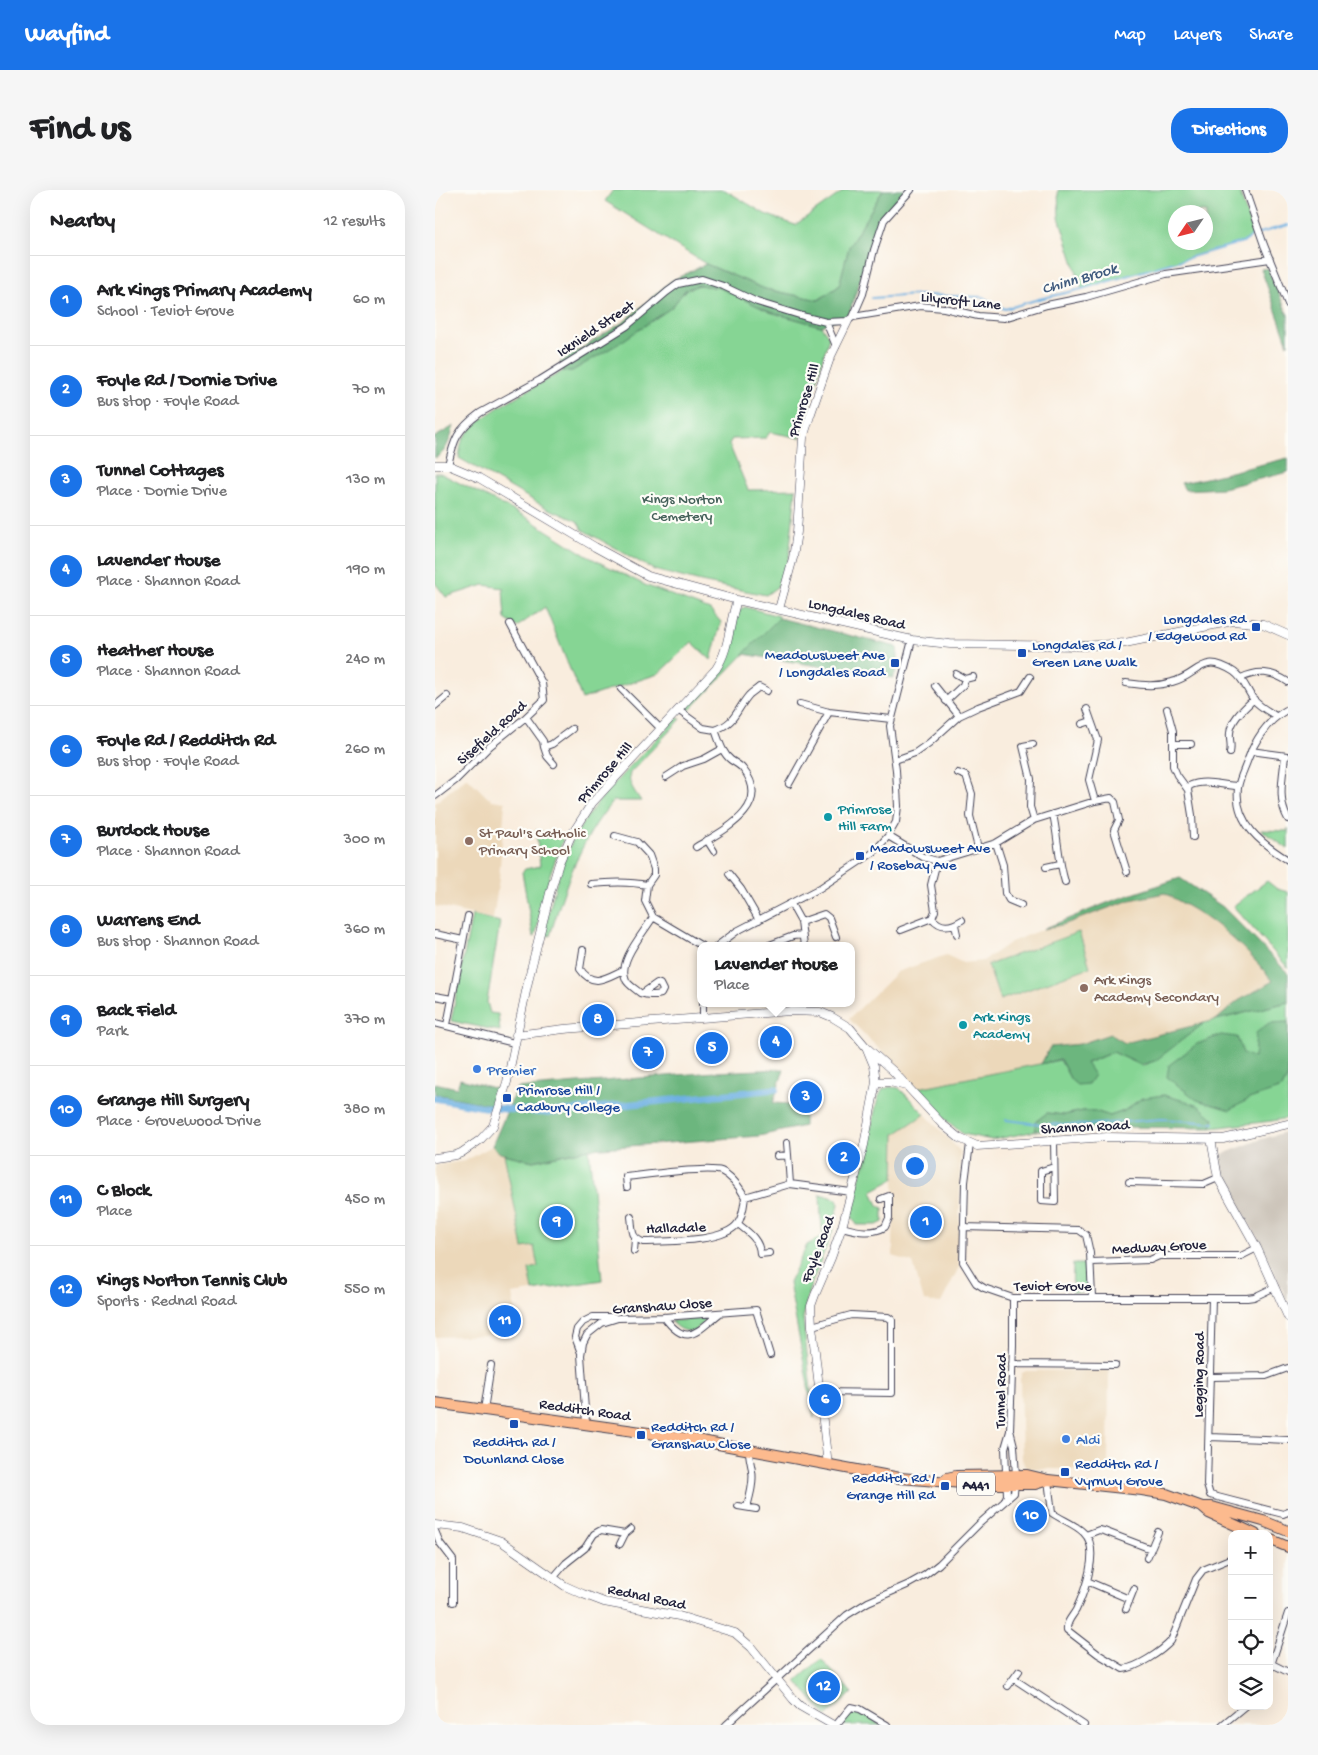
<!DOCTYPE html>
<meta charset="utf-8">
<style>
:root{--surface:#fff;--page:#f6f6f6;--text:#202124;--muted:#757577;--line:#e0e0e0;--accent:#1a73e8}
body{margin:0;font-family:"Gochi Hand",sans-serif;background:var(--page);color:var(--text)}
.controls{position:absolute;right:15px;bottom:15px;display:grid;overflow:hidden;border-radius:10px;box-shadow:0 5px 20px #0002}
.controls button{width:45px;height:45px;display:grid;place-items:center;padding:0;border:0;border-bottom:1px solid var(--line);background:var(--surface);color:var(--text);font:25px sans-serif}
.compass{position:absolute;left:733px;top:15px;width:45px;height:45px;border-radius:50%;background:var(--surface);box-shadow:0 5px 20px #0002;rotate:235deg}
.you{position:absolute;left:479px;top:975px;width:18px;height:18px;margin:-12px;border:4px solid #fff;border-radius:50%;background:#1a73e8;box-shadow:0 0 0 8px #1a73e833}
.badge{display:grid;place-items:center;width:32px;height:32px;border-radius:50%;background:var(--accent);color:#fff;font-size:16px;font-weight:700}
.pin{position:absolute;translate:-50% -50%;border:2px solid #fff;box-shadow:0 1px 5px #0006}
.popup{position:absolute;left:262px;top:752px;width:158px;height:65px;box-sizing:border-box;display:grid;place-content:center;border-radius:10px;background:var(--surface);filter:drop-shadow(0 1px 4px #0005);font-size:16px;white-space:nowrap;color:var(--muted)}
.popup b{font-size:19px;color:var(--text)}
.popup::after{content:'';position:absolute;left:50%;top:100%;margin-left:-10px;border:10px solid transparent;border-top-color:var(--surface)}
.list{margin:0;padding:0;list-style:none}
h2{display:flex;justify-content:space-between;align-items:center;height:65px;margin:0;padding:0 20px;font-size:21px}
h2 small{font-size:16px;font-weight:400;color:var(--muted)}
.list li{display:grid;grid-template-columns:32px 1fr auto;gap:15px;align-items:center;box-sizing:border-box;height:90px;padding:0 20px;border-top:1px solid var(--line)}
.list b{display:block;font-size:19px;white-space:nowrap}
.list p{margin:0;font-size:16px;white-space:nowrap;color:var(--muted)}
.list em{font-size:16px;font-style:normal;color:var(--muted)}
.icon{flex:none;width:28px;height:28px;fill:none;stroke:currentColor;stroke-width:2;stroke-linecap:round;stroke-linejoin:round}
.map{position:relative;flex:none;width:853px;height:1535px;overflow:hidden;border-radius:20px}
header{display:flex;align-items:center;gap:30px;box-sizing:border-box;height:70px;padding:0 25px;background:var(--accent);color:#fff}
header strong{font-size:24px}
nav{display:flex;gap:28px;margin-inline-start:auto;font-size:18px}
.intro{display:flex;align-items:center;justify-content:space-between;box-sizing:border-box;height:120px;padding:0 30px}
h1{margin:0;font-size:35px}
.button{padding:12px 22px;border-radius:20px;background:var(--accent);color:#fff;font-size:18px;font-weight:700}
main{display:flex;gap:30px;padding:0 30px}
aside{flex:1;background:var(--surface);border-radius:20px;box-shadow:0 5px 20px #0002}
.map>svg:first-child{display:block}
</style>
<header>
<strong>Wayfind</strong>
<nav><a>Map</a><a>Layers</a><a>Share</a></nav>
</header>
<div class="intro"><h1>Find us</h1><a class="button">Directions</a></div>
<main>
<aside>
<h2>Nearby<small>12 results</small></h2>
<ul class="list">
<li><span class="badge">1</span><div><b>Ark Kings Primary Academy</b><p>School · Teviot Grove</p></div><em>60 m</em></li>
<li><span class="badge">2</span><div><b>Foyle Rd / Dornie Drive</b><p>Bus stop · Foyle Road</p></div><em>70 m</em></li>
<li><span class="badge">3</span><div><b>Tunnel Cottages</b><p>Place · Dornie Drive</p></div><em>130 m</em></li>
<li><span class="badge">4</span><div><b>Lavender House</b><p>Place · Shannon Road</p></div><em>190 m</em></li>
<li><span class="badge">5</span><div><b>Heather House</b><p>Place · Shannon Road</p></div><em>240 m</em></li>
<li><span class="badge">6</span><div><b>Foyle Rd / Redditch Rd</b><p>Bus stop · Foyle Road</p></div><em>260 m</em></li>
<li><span class="badge">7</span><div><b>Burdock House</b><p>Place · Shannon Road</p></div><em>300 m</em></li>
<li><span class="badge">8</span><div><b>Warrens End</b><p>Bus stop · Shannon Road</p></div><em>360 m</em></li>
<li><span class="badge">9</span><div><b>Back Field</b><p>Park</p></div><em>370 m</em></li>
<li><span class="badge">10</span><div><b>Grange Hill Surgery</b><p>Place · Grovewood Drive</p></div><em>380 m</em></li>
<li><span class="badge">11</span><div><b>C Block</b><p>Place</p></div><em>450 m</em></li>
<li><span class="badge">12</span><div><b>Kings Norton Tennis Club</b><p>Sports · Rednal Road</p></div><em>550 m</em></li>
</ul>
</aside>
<div class="map">
<svg width="853" height="1535" viewBox="0 0 853 1535">
<rect width="100%" height="100%" fill="#fdfcf7"/>
<filter id="ink" filterUnits="userSpaceOnUse"><feTurbulence type="fractalNoise" baseFrequency=".02" numOctaves="2"/><feDisplacementMap in="SourceGraphic" scale="10" xChannelSelector="R" yChannelSelector="G"/><feConvolveMatrix kernelMatrix="1 2 1 2 8 2 1 2 1" color-interpolation-filters="sRGB"/></filter>
<filter id="wash" filterUnits="userSpaceOnUse"><feTurbulence type="fractalNoise" baseFrequency=".0096" numOctaves="4" result="noise"/><feDisplacementMap in="SourceGraphic" scale="20" xChannelSelector="R" yChannelSelector="G"/><feGaussianBlur stdDeviation="1.12" result="paint"/><feColorMatrix in="noise" values="0 0 0 0 0 0 0 0 0 0 0 0 0 0 0 0 0 1.4 0 .05"/><feComposite in="paint" operator="in"/></filter>
<g filter="url(#wash)">
<rect width="100%" height="100%" fill="#f9edde"/>
<path fill="#ecd8ba" d="M32,587L52,607L57,610L70,612L64,689L58,729L0,716V613Z
M745,688L797,725L853,785V812L625,870L483,898L414,829L462,782L511,765L528,773L548,771L576,752L677,711Z
M490,924L525,961L524,1077L506,1113L489,1111L478,1073L458,1066L460,944Z
M57,956L65,963L98,971L167,1090L77,1104L83,1144L0,1147V975L30,971Z
M674,1180L673,1281L593,1278L590,1276L587,1269L585,1189L587,1183L591,1181Z"/>
<path fill="#cbc3b8" d="M853,941V1112L828,1057L784,981L788,964L824,950Z"/>
<path fill="#86d594" stroke="#547c68" fill-rule="evenodd" d="M178,0H290L330,24L360,35L410,0H448L414,57L404,96L383,110L330,99L271,74L170,11Z
M623,0H804L818,45L811,51L647,99L624,27ZM741,22H771V52H741Z
M264,95L285,98L335,122L386,136L394,147L365,248L335,242L331,248L297,249L294,254L313,300L361,299L354,368L342,397L331,405L266,392L219,380L148,340L142,331L110,317L24,268C25,262 25,255 28,249C43,223 101,197 128,181H137L182,154L237,117L250,100Z
M0,283H5L89,326L152,366L210,395L275,420L286,432L276,470L257,452L223,484L147,509L110,417L82,437L70,429L68,398L49,395L11,407L0,393Z
M310,417L344,426V428L254,521L253,517L254,513L283,481L291,469L304,420Z
M243,528L246,529L195,583C192,593 201,603 206,611H178C144,652 130,696 115,746L108,745C116,717 121,686 133,660C156,609 203,571 240,529Z
M853,638V659L826,640L852,641Z
M101,640L125,647L128,650L115,684L100,747L98,746L87,682L90,679L105,676Z
M832,691L842,699L853,702V778L798,716Z
M37,725L65,732L52,812L55,823L63,824L65,841L16,831Z
M644,742L655,777L565,810L553,775Z
M853,812V928L837,931L776,938L779,929L707,908L689,921L675,926L660,921H648L629,925L612,923L600,932L601,941L557,950L528,944L498,919L483,898L625,870L636,890L650,874L678,862L708,876L720,870L769,833Z
M455,897L464,898L490,924L460,944L459,989L437,1001L443,1015L448,1018V1032L442,1035H422L416,1025L443,908L448,899Z
M154,959L167,1090L98,1101L94,1079L103,1077L99,1056L88,1058L69,964L98,971Z
M385,1004L402,1009L404,1014L397,1042L374,1100L368,1128L379,1228L354,1093L372,1055L388,1046L386,1028Z
M638,1074H651L652,1095L650,1102H637Z
M272,1128L260,1141C249,1142 244,1139 236,1131Z
M386,1469L417,1503L391,1526L361,1491Z
M417,1522H424L446,1535H410L408,1531L411,1526Z"/>
<path fill="#6cb67e" stroke="#476c5c" d="M448,0H470L446,26L414,124L386,136L335,122L285,98L264,95L250,100L237,117L183,154L137,181H128L125,172L190,131L236,91L271,74L330,99L384,110L404,96L414,57Z
M833,78L853,125V154L826,79Z
M19,236C15,248 12,263 0,268V247Z
M853,268V282L788,298L750,300L746,293L767,289Z
M344,428L462,457L464,475L458,488L308,464Z
M745,688L788,717L853,783V812L781,830L803,811L838,791C818,767 796,744 770,727C757,718 743,711 730,703L695,710L630,734L608,739L677,711Z
M853,832V886L847,898L814,909L795,920L762,910L732,887L734,875L762,854L786,845L802,847L808,863L819,868L821,843L834,833Z
M769,833L720,871L706,875L678,862L651,873L659,885L653,894L642,895L636,890L625,869L606,874L615,857L645,854L675,844L690,853Z
M349,879L338,913L355,914L369,926V936L324,946L154,959L98,971L65,963L57,956L82,898L280,882Z
M25,889L62,899L57,915L0,904V893L22,898Z
M729,905L750,911L764,916L779,929L776,938L679,937L601,941L600,932L612,923L629,925L648,921H660L675,926L689,921L707,908Z"/>
<g fill="none" stroke-linecap="round" stroke-linejoin="round">
<path stroke="#6db0e2" stroke-width="2" d="M437,108L482,105L547,107L570,119L604,109L647,99L811,51L818,45L853,35
M571,930L605,934L650,935L727,929L779,933"/>
<path stroke="#6db0e2" stroke-width="7" d="M0,908L49,917L112,923L341,899"/>
</g>
</g>
<g filter="url(#ink)">
<g fill="none" stroke-linecap="round" stroke-linejoin="round">
<g stroke="#424053" stroke-width="8">
<path id="minor" d="M810,0L829,55L853,114
M418,127L485,116L509,118L543,126L569,128L612,115L651,107L731,84L835,69
M391,132L401,156
M13,275C19,249 22,240 45,223L105,190L192,136L232,102L243,94L267,89L288,96L322,112L371,127L391,132L413,131L418,127L428,104L439,60L449,30L476,0
M521,484L530,489L538,487
M806,488C823,480 837,481 853,492
M691,493C707,495 721,497 737,492C765,485 766,461 799,482C809,489 812,501 819,510C825,517 833,521 841,526
M186,499L226,539
M511,511L528,495L530,489
M365,514L394,522L456,529
M0,516L12,506
M652,519L663,550L654,590L660,611
M732,519L738,541V576L742,585L753,600
M853,519C833,530 821,548 813,569C810,578 804,589 803,598C799,633 827,654 853,670
M243,520L268,538L280,540C284,550 287,563 296,570C300,573 305,575 308,579C339,617 287,641 261,657
M524,526L543,517L586,501L595,487
M91,527L108,551L109,557L117,554L137,539
M647,534L656,531
M280,540C301,533 301,520 314,505C317,502 321,500 324,497L332,501
M598,554L588,556L596,589L595,617L599,630
M739,554H756
M109,557L112,566L119,574
M816,561L852,566
M795,563C797,554 794,550 795,543C796,529 810,518 819,509
M850,566C848,586 842,610 853,629
M460,570L480,563L494,553L524,526L500,496
M523,583L531,586L537,604L535,626L543,658
M231,587L248,576L269,569L287,559
M354,594L394,522
M0,606L21,590L55,556L91,527L109,510L107,493L75,434
M618,624C623,647 623,669 630,692
M180,646L202,652L214,665L219,679V685L212,695L210,711L218,727
M453,646L488,667L502,671L561,653L599,630L660,611L676,608L680,612L684,630L679,640L692,682
M758,647L757,625L753,600L754,596C770,588 787,596 803,596
M272,650L279,661
M561,653L568,675L570,703L574,710L586,715
M611,677L625,674
M294,684L306,699L324,730
M156,694C175,692 193,691 212,695
M356,714L366,732L369,756
M497,728C506,739 516,737 527,730
M366,732L389,724L394,728L401,747
M520,735L522,744
M466,740L497,728L500,721L496,695L502,671
M0,744L28,750
M282,756L302,741L385,698L439,662L453,646L461,632L463,616L461,580L455,536L477,450
M332,756L358,746L367,745
M148,760L145,779C158,798 171,788 188,780
M208,803L222,793L225,794L228,800L226,804C218,806 213,805 205,803C201,799 193,795 191,790C182,771 209,743 218,727L267,756
M0,806L17,809
M268,813V828
M0,833L79,853
M12,835L33,726
M619,950L620,1012L606,1011V981L619,977
M352,953L353,965
M535,954L530,992L528,1072L541,1093L549,1098L578,1108H812L819,1107L840,1097
M342,966L353,965L355,994
M694,992L769,994L783,988
M192,997L191,987C209,985 273,976 286,981C297,986 304,996 310,1007L355,994L416,1002
M196,1027C198,1040 195,1047 208,1052C230,1051 290,1053 303,1033C308,1026 309,1015 310,1007
M303,1034C313,1042 325,1050 325,1064L334,1063
M407,1037C422,1041 436,1045 450,1037L454,1028V1006L446,1009
M528,1037L644,1040L651,1045L655,1063L657,1107
M199,1061L200,1049
M656,1072L715,1070L724,1066H806L822,1058
M777,1108L772,1295L775,1305L848,1324L853,1322
M229,1127C252,1158 261,1142 284,1124
M377,1136L416,1125L453,1127L457,1130V1203L385,1202
M146,1163L140,1147L142,1139L148,1132L158,1127H179
M577,1174L680,1175
M776,1187L831,1186L853,1178
M49,1220L56,1175
M151,1233L146,1165L148,1153L152,1145L167,1133L183,1128L229,1127L321,1120L335,1165
M774,1247L853,1250
M613,1290L617,1323C627,1330 640,1334 649,1343C666,1359 649,1403 641,1420C637,1427 631,1432 632,1440L663,1464L688,1479C702,1478 727,1461 736,1451L761,1389L768,1380L797,1368
M570,1310L572,1305L570,1258L575,1241
M303,1316L321,1319
M312,1317C315,1306 319,1292 317,1281C316,1273 314,1268 314,1261
M0,1341L5,1353L18,1370V1412
M651,1345L664,1340L669,1341L716,1359
M185,1354L190,1344
M712,1368L723,1342
M119,1387L131,1373L150,1358L159,1344L166,1340L190,1344L196,1339
M652,1391L694,1409
M691,1419L699,1399
M837,1474L853,1482
M834,1481L853,1423
M579,1489L649,1535
M573,1496L584,1481
M291,1535L412,1425L433,1412L472,1395L490,1385L504,1374L545,1333L579,1303L581,1285L579,1256L575,1240L578,1155V1108
M401,1535L416,1517L425,1519L452,1535
M787,1535L810,1516"/>
</g>
<g stroke="#424053" stroke-width="9">
<path id="tertiary" d="M0,275H13L44,288L160,357L213,386L302,410L477,450L515,454L648,456L690,453L798,431L828,434L853,445
M344,419L358,368L362,342L368,248L375,226L395,168L413,131
M81,845L129,839L355,821L385,822L397,827L415,838L431,857L458,881L507,934L524,948L542,956L672,947L788,949L853,934
M441,892H455L471,896
M776,949L783,988L822,1058L853,1127
M0,968L21,965L26,963L45,950L58,936L72,892L94,787L115,703L124,673L136,646L157,613L281,479C295,458 294,433 302,410
M393,1275L377,1136L376,1116L380,1105L396,1068L407,1037L429,955L441,892L439,876L432,859
M0,1335L28,1338L66,1351L130,1396L148,1404L169,1412L244,1426L300,1443L316,1457L358,1509L365,1516L398,1535"/>
</g>
<g stroke="#424053" stroke-width="12">
<path id="trunk" d="M0,1213L256,1249L465,1288L540,1294H600L613,1290
M512,1288L521,1286L592,1285L613,1290L707,1300L731,1304L767,1317L774,1323L820,1344
M767,1317H777L828,1331L853,1341
M834,1349L853,1357"/>
</g>
<use href="#minor" stroke="#fff" stroke-width="6"/>
<use href="#tertiary" stroke="#fff" stroke-width="8"/>
<use href="#trunk" stroke="#fcba8e" stroke-width="10"/>
</g>
</g>
<g fill="#1a4fb4" stroke="#fdfcf7" stroke-width="2">
<rect x="816" y="432" width="10" height="10" rx="2.5"/>
<rect x="582" y="458" width="10" height="10" rx="2.5"/>
<rect x="455" y="468" width="10" height="10" rx="2.5"/>
<rect x="420" y="661" width="10" height="10" rx="2.5"/>
<rect x="67" y="903" width="10" height="10" rx="2.5"/>
<rect x="74" y="1229" width="10" height="10" rx="2.5"/>
<rect x="201" y="1240" width="10" height="10" rx="2.5"/>
<rect x="625" y="1277" width="10" height="10" rx="2.5"/>
<rect x="505" y="1291" width="10" height="10" rx="2.5"/>
</g>
<g fill="#0f9aa8" stroke="#fdfcf7" stroke-width="2">
<circle cx="393" cy="627" r="5"/>
<circle cx="528" cy="835" r="5"/>
</g>
<g fill="#8d6e63" stroke="#fdfcf7" stroke-width="2">
<circle cx="34" cy="651" r="5"/>
<circle cx="649" cy="798" r="5"/>
</g>
<g fill="#3f7fe0" stroke="#fdfcf7" stroke-width="2">
<circle cx="42" cy="879" r="5"/>
<circle cx="631" cy="1249" r="5"/>
</g>
<g text-anchor="middle" stroke-width="4.5" stroke-linejoin="round" paint-order="stroke">
<rect fill="#fdfcf7" stroke="#646373" stroke-width="1" x="522" y="1282.5" width="38" height="23" rx="4"/>
<g font-size="14" font-weight="bold" fill="#22223b">
<text x="541" y="1299">A441</text>
</g>
<g font-size="15" fill="#22223b" stroke="#fdfcf7">
<text transform="translate(526 110) rotate(6)" y="5">Lilycroft Lane</text>
<text transform="translate(160 138) rotate(-34)" y="5">Icknield Street</text>
<text transform="translate(368 210) rotate(-73)" y="5">Primrose Hill</text>
<text transform="translate(422 423) rotate(13)" y="5">Longdales Road</text>
<text transform="translate(56 542) rotate(-42)" y="5">Sisefield Road</text>
<text transform="translate(169 582) rotate(-49)" y="5">Primrose Hill</text>
<text transform="translate(650 936) rotate(-3)" y="5">Shannon Road</text>
<text transform="translate(241 1037) rotate(-2)" y="5">Halladale</text>
<text transform="translate(724 1056) rotate(-3)" y="5">Medway Grove</text>
<text transform="translate(382 1059) rotate(-69)" y="5">Foyle Road</text>
<text x="618" y="1100">Teviot Grove</text>
<text transform="translate(227 1115) rotate(-4)" y="5">Granshaw Close</text>
<text transform="translate(763 1185) rotate(-89)" y="5">Legging Road</text>
<text transform="translate(565 1201) rotate(-89)" y="5">Tunnel Road</text>
<text transform="translate(150 1219) rotate(8)" y="5">Redditch Road</text>
<text transform="translate(212 1406) rotate(12)" y="5">Rednal Road</text>
</g>
<g font-size="15" fill="#45615a" stroke="#fdfcf7">
<text x="247" y="313">Kings Norton<tspan x="247" dy="17">Cemetery</tspan></text>
</g>
<g font-size="15" fill="#164399" stroke="#fdfcf7" text-anchor="start">
<text x="811" y="433" text-anchor="end">Longdales Rd<tspan x="811" dy="17">/ Edgewood Rd</tspan></text>
<text x="597" y="459">Longdales Rd /<tspan x="597" dy="17">Green Lane Walk</tspan></text>
<text x="450" y="469" text-anchor="end">Meadowsweet Ave<tspan x="450" dy="17">/ Longdales Road</tspan></text>
<text x="435" y="662">Meadowsweet Ave<tspan x="435" dy="17">/ Rosebay Ave</tspan></text>
<text x="82" y="904">Primrose Hill /<tspan x="82" dy="17">Cadbury College</tspan></text>
<text x="216" y="1241">Redditch Rd /<tspan x="216" dy="17">Granshaw Close</tspan></text>
<text x="79" y="1256" text-anchor="middle">Redditch Rd /<tspan x="79" dy="17">Downland Close</tspan></text>
<text x="640" y="1278">Redditch Rd /<tspan x="640" dy="17">Vyrnwy Grove</tspan></text>
<text x="500" y="1292" text-anchor="end">Redditch Rd /<tspan x="500" dy="17">Grange Hill Rd</tspan></text>
</g>
<g font-size="15" fill="#0d838f" stroke="#fdfcf7" text-anchor="start">
<text x="403" y="623">Primrose<tspan x="403" dy="17">Hill Farm</tspan></text>
<text x="538" y="831">Ark Kings<tspan x="538" dy="17">Academy</tspan></text>
</g>
<g font-size="15" fill="#785e54" stroke="#fdfcf7" text-anchor="start">
<text x="44" y="647">St Paul's Catholic<tspan x="44" dy="17">Primary School</tspan></text>
<text x="659" y="794">Ark Kings<tspan x="659" dy="17">Academy Secondary</tspan></text>
</g>
<g font-size="15" fill="#366cbe" stroke="#fdfcf7" text-anchor="start">
<text x="52" y="884">Premier</text>
<text x="641" y="1254">Aldi</text>
</g>
<g font-size="16" font-style="italic" fill="#405b7e" stroke="#fdfcf7">
<text transform="translate(644 87) rotate(-16)" y="6">Chinn Brook</text>
</g>
</g>
</svg>
<div class="controls">
<button>+</button>
<button>−</button>
<button><svg class="icon" aria-label="locate" viewBox="0 0 24 24"><circle cx="12" cy="12" r="6"/><path d="M12 2v4M12 18v4M2 12h4M18 12h4"/></svg></button>
<button><svg class="icon" aria-label="layers" viewBox="0 0 24 24"><path d="M12 4l9 5-9 5-9-5zM3 14l9 5 9-5"/></svg></button>
</div>
<svg class="compass" viewBox="-18 -18 36 36"><path d="M0-13l5 13h-10z" fill="#e53935"/><path d="M0 13l5-13h-10z" fill="#757577"/></svg>
<div class="you"></div>
<div class="pin badge" style="left:491px;top:1032px">1</div>
<div class="pin badge" style="left:409px;top:968px">2</div>
<div class="pin badge" style="left:371px;top:907px">3</div>
<div class="pin badge" style="left:341px;top:852px">4</div>
<div class="popup"><b>Lavender House</b>Place</div>
<div class="pin badge" style="left:277px;top:858px">5</div>
<div class="pin badge" style="left:390px;top:1210px">6</div>
<div class="pin badge" style="left:213px;top:863px">7</div>
<div class="pin badge" style="left:163px;top:830px">8</div>
<div class="pin badge" style="left:122px;top:1032px">9</div>
<div class="pin badge" style="left:596px;top:1326px">10</div>
<div class="pin badge" style="left:70px;top:1131px">11</div>
<div class="pin badge" style="left:389px;top:1497px">12</div>
</div>
</main>
